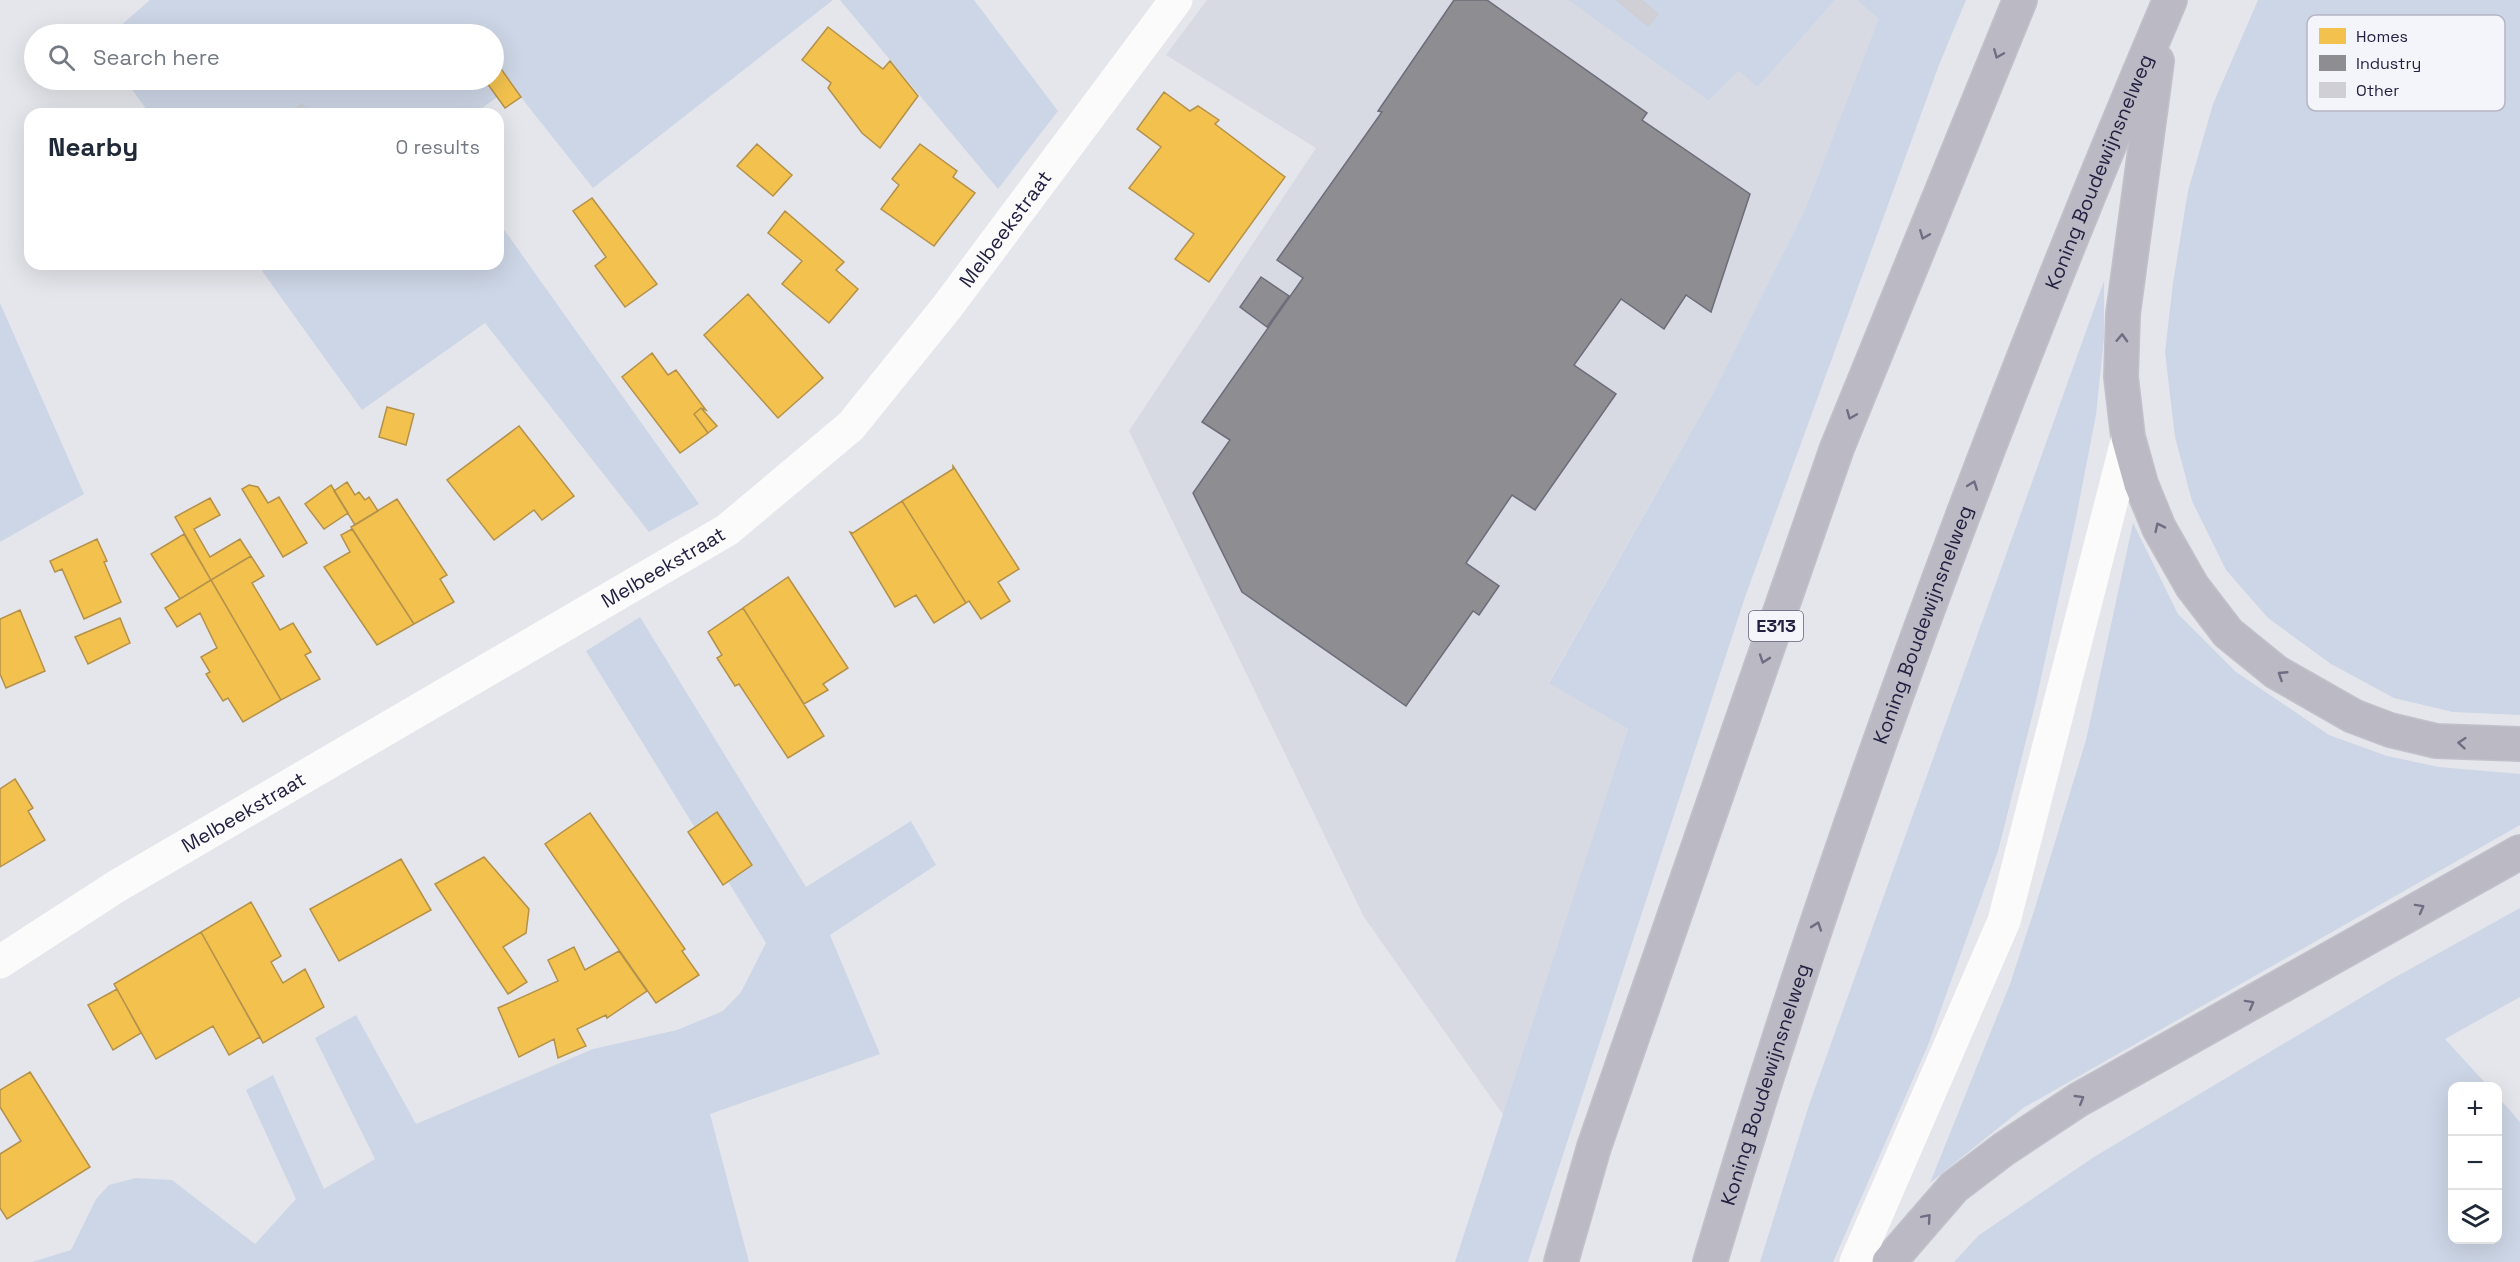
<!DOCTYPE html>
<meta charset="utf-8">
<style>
:root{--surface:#fff;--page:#f6f6f7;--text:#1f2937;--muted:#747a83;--line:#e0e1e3}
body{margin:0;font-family:"Space Grotesk",sans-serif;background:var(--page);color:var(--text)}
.controls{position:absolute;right:18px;bottom:18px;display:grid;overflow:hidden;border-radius:12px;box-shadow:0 6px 24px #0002}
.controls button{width:54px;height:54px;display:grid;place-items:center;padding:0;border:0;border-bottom:2px solid var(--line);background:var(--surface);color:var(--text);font:30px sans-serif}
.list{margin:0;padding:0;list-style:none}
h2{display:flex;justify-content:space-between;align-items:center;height:78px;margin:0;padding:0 24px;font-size:26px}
h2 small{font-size:20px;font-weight:400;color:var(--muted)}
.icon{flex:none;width:33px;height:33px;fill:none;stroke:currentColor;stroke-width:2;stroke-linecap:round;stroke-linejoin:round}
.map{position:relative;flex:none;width:2520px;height:1262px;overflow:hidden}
.search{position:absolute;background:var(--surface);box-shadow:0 6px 24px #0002;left:24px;top:24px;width:480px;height:66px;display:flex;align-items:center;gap:15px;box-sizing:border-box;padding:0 21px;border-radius:33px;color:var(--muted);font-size:22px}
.panel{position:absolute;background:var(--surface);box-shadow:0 6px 24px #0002;left:24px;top:108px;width:480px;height:162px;border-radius:18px}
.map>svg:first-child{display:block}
</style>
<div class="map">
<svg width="2520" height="1262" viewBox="0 0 2520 1262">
<rect width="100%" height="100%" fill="#e5e6eb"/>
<path fill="#d7d9e3" d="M1207,0H1568L1709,101L1739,71L1759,86L1835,0H1857L1880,19L1804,212L1711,397L1549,682L1628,729L1504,1116L1364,917L1129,431L1316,148L1166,55Z"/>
<path fill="#cdd6e6" d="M150,0H833L593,188L512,86L474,114H150L125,80H494V34H111Z
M840,0H974L1058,111L998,189Z
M1568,0H1835L1758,87L1739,71L1709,101Z
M1857,0H1966L1939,65L1745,597L1528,1262H1455L1628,729L1549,683L1711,397L1804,212L1879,19Z
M2258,0H2520V715L2453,712L2394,698L2331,664L2268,618L2226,570L2192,501L2175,437L2165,352L2173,283L2188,191L2213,104Z
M498,221L699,504L649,532L485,323L362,410L257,264H498Z
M2104,281V338L2096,415L2075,523L2036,701L1998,851L1928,1045L1833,1262H1760L1809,1105Z
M0,303L84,494L0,542Z
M2133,523L2178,614L2236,672L2329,735L2387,756L2439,767L2520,774V825L2023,1108L1930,1183L2010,984L2034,911L2086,740Z
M640,617L806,887L911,821L936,865L830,935L880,1054L710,1114L749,1262H32L71,1250L96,1199L109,1185L136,1178L172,1180L255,1244L296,1199L246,1090L273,1075L324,1189L375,1159L315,1038L356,1015L416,1124L593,1049L677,1030L723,1011L741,992L766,943L586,651Z
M2520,908V997L2445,1039L2488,1086H2452V1240H2498V1097L2520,1122V1262H1954L1979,1235L2094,1157L2392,979Z"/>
<path fill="#f2c14e" stroke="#b4914a" stroke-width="1.5" d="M828,27L883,69L890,61L918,96L880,148L862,133L828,88L831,83L802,60Z
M494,59L521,97L505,108L487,83L494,80Z
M1164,92L1190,111L1198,106L1219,120L1215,124L1285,177L1209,282L1175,259L1194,234L1129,188L1161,147L1137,129Z
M757,144L792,175L773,196L737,166Z
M920,144L957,171L953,177L975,193L934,246L881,209L899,185L892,179Z
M592,198L657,284L625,307L595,266L606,257L573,211Z
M785,211L844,262L836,270L858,289L829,323L782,284L802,261L768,233Z
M748,294L823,378L778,418L704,335Z
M652,353L668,375L676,370L706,410L701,408L694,414L708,433L680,453L622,377Z
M387,407L414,414L406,445L379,437Z
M701,408L717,426L708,433L694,414Z
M519,426L574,496L542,520L534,510L494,540L447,480Z
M953,466L1019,569L998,582L1010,601L981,619L969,601L966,603L902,501L953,469Z
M347,482L355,495L359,492L365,500L369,497L378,511L355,525L334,491Z
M249,485L258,487L268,503L279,497L307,543L283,557L242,489Z
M331,485L348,513L324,529L305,504Z
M210,498L220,515L194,529L210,557L240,539L251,556L211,580L175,517Z
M397,499L447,575L440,579L454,602L414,624L351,527Z
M902,501L966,603L934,623L916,595L895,607L850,532L853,533Z
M352,529L414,624L377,645L324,567L350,552L341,535Z
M184,534L211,580L180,599L151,554Z
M97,539L107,561L104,562L121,602L84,619L62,569L55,572L50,561Z
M251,556L264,576L252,583L280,630L293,623L311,652L305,655L320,679L281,700L211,580Z
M788,577L848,668L823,684L828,690L804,704L743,608Z
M211,580L281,700L243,722L228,698L223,701L206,674L210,672L201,657L217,648L200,613L177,627L165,608Z
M743,608L824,736L788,758L739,684L735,686L717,658L722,655L708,632Z
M20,610L45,671L6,688L0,674V619Z
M120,618L130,643L88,664L75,637Z
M15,779L33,808L28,811L45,840L0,867V789Z
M717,812L752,865L723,885L688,832Z
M590,813L685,949L682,951L699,975L656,1003L545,844Z
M484,857L529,909L526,933L503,947L527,982L508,994L435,884Z
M401,859L431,910L339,961L310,909Z
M251,902L281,956L271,962L283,983L305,969L324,1007L263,1043L201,932Z
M201,932L260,1037L229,1055L213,1026L156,1059L114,984Z
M574,947L585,970L619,951L647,991L607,1018L606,1015L577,1029L586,1046L558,1058L554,1039L519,1057L498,1008L558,981L548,960Z
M117,989L141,1033L113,1050L88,1005Z
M30,1072L90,1167L7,1219L0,1208V1154L21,1141L0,1107V1090Z"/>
<path fill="#8d8d92" stroke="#6d6c7a" stroke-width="1.5" d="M1454,0H1487L1647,113L1642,120L1750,194L1711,312L1686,295L1664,329L1621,299L1574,365L1616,394L1535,510L1512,495L1466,563L1499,586L1479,615L1473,611L1406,706L1242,592L1193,493L1230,440L1202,422L1303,278L1277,260L1382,112L1378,111Z
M1261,277L1289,296L1267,327L1240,307Z"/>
<path fill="#cfcfd5" stroke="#ceced4" stroke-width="1.5" d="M1617,0H1641L1658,14L1648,26Z
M302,104L310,114H289Z"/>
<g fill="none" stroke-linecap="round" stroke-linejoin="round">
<g stroke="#c1c1cb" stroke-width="36">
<g id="highway">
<path d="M2157,61L2123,314L2121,377L2128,437L2141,484L2159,528L2192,586L2228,633L2276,672L2353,716L2390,730L2436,741L2520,744"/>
<path d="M1561,1262L1594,1147L1837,448L2020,0"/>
<path id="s2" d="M1710,1262C1837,833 1995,412 2170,0"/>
<path d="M1889,1262L1954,1187L2004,1149L2078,1100L2520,852"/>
</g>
</g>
<g stroke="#fbfbfc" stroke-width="33">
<path id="s1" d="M0,962L117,886L727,530L851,426L947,307L1176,0"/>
<path d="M1856,1262L2004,921L2128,437"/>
</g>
<use href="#highway" stroke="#bbbac4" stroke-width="33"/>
</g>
<defs><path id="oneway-chevron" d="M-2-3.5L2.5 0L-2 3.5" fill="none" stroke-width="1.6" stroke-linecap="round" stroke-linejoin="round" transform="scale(1.5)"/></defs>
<g stroke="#6f6d83">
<use href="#oneway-chevron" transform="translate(1998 54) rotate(112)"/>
<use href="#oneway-chevron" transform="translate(1924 235) rotate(112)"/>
<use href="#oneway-chevron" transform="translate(2122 338) rotate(-88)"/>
<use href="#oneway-chevron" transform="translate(1851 415) rotate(112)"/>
<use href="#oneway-chevron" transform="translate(1973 485) rotate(-70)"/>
<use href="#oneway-chevron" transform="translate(2159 527) rotate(-116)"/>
<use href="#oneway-chevron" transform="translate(1764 659) rotate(109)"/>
<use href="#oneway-chevron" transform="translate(2282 675) rotate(-147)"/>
<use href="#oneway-chevron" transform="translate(2462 743) rotate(-175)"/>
<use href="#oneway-chevron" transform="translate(2420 908) rotate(-29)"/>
<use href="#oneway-chevron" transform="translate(1817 926) rotate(-71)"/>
<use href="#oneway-chevron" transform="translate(2250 1004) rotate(-29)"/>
<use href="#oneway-chevron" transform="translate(2080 1099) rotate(-31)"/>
<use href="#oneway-chevron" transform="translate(1927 1218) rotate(-49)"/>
</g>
<g text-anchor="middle" stroke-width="6" stroke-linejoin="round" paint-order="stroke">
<rect fill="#f4f5fa" stroke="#626079" stroke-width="1.5" x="1749" y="611" width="54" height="30" rx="4.5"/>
<g font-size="18" font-weight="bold" fill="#232042">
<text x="1776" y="632">E313</text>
</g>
<g font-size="20" fill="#232042" stroke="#f4f5fa">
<text dy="7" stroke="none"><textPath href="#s2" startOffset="1158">Koning Boudewijnsnelweg</textPath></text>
<text dy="7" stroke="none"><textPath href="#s1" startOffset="1258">Melbeekstraat</textPath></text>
<text dy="7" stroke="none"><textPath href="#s1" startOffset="772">Melbeekstraat</textPath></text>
<text dy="7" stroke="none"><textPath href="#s2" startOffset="672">Koning Boudewijnsnelweg</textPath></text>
<text dy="7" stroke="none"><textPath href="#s1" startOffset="286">Melbeekstraat</textPath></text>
<text dy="7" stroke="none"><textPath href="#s2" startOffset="186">Koning Boudewijnsnelweg</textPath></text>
</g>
</g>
<rect x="2307" y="15" width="198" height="96" rx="9" fill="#f4f5fa" stroke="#b5b5c3" stroke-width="1.5"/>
<rect x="2319" y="28" width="27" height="16" fill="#f2c14e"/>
<rect x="2319" y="55" width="27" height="16" fill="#8d8d92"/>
<rect x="2319" y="82" width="27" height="16" fill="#cfcfd5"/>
<g font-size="16" fill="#232042">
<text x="2356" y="42">Homes</text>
<text x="2356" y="69">Industry</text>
<text x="2356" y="96">Other</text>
</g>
</svg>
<div class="controls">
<button>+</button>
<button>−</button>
<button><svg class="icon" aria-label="layers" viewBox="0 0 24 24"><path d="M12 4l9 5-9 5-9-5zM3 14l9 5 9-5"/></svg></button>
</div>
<div class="search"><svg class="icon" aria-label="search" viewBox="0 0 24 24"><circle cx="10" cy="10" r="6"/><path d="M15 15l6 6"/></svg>Search here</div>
<section class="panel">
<h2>Nearby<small>0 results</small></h2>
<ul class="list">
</ul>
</section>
</div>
